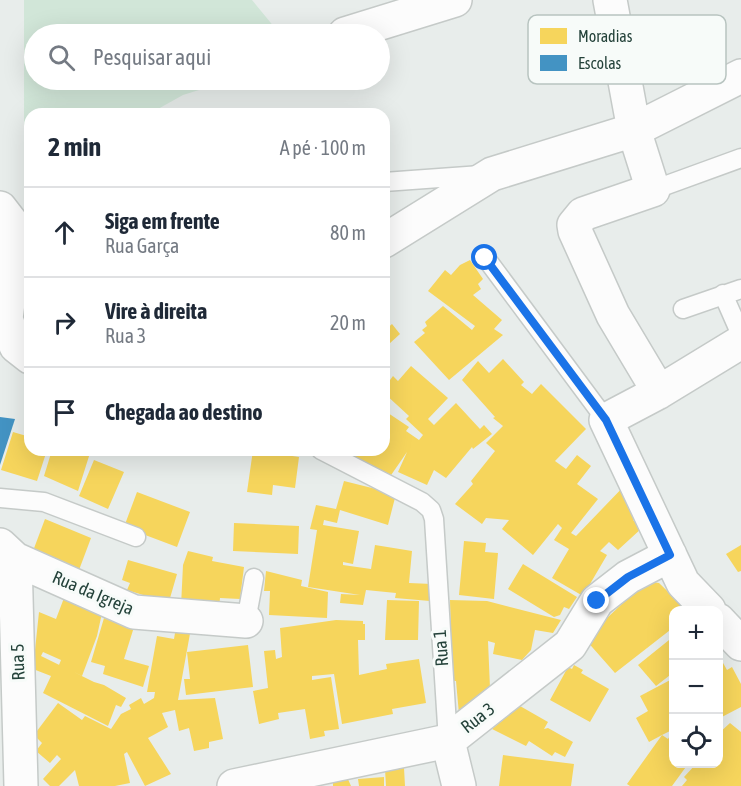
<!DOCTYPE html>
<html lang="pt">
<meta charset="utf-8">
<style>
:root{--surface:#fff;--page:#f6f6f7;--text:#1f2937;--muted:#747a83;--line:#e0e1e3}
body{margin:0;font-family:"Asap Condensed",sans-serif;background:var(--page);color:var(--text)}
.controls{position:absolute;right:18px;bottom:18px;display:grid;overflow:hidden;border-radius:12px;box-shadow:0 6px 24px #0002}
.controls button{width:54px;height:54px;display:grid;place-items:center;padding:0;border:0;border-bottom:2px solid var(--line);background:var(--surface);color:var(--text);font:30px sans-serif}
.stop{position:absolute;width:18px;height:18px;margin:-14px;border:4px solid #1a73e8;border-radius:50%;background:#fff}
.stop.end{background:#1a73e8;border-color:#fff;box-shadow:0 2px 6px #0008}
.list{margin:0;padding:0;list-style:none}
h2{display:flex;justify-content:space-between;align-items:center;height:78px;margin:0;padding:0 24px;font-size:26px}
h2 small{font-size:20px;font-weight:400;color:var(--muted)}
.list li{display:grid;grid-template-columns:39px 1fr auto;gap:18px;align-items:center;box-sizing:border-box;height:90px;padding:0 24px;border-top:2px solid var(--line)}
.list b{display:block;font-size:22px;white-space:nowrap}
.list p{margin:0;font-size:20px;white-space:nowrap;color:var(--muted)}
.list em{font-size:20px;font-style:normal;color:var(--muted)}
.icon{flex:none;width:33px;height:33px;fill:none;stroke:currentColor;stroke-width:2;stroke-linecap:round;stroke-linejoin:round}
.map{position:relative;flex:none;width:741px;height:786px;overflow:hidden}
.search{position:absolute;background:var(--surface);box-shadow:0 6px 24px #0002;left:24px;top:24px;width:366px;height:66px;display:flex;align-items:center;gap:15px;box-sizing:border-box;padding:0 21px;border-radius:33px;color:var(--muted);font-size:22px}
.panel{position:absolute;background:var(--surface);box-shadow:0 6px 24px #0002;left:24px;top:108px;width:366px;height:348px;border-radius:18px}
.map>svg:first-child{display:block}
</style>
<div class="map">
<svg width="741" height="786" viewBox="0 0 741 786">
<rect width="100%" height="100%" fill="#e8edeb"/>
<path fill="#d1e6d8" d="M24,0H252L280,34H34V80H231L183,95L149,114H30V174L24,173Z"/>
<path fill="#f6d55c" d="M470,260L483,279L478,284L481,289L473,295L502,320L494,329L503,335L449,380L414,342L425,333L422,330L427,326L425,322L443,306L472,330L475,326L428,291L445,270L451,275L460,265Z
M392,324L400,334L389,344L384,339V331Z
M503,359L524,382L521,385L532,394L541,384L586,429L555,461L566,469L577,455L591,466L577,484L598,499L571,533L576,536L628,482L642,512L633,520L642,528L618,550L609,542L600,551L607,555L583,596L552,578L569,549L554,540L562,528L558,524L533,555L502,529L509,520L486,518L482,524L455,504L473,484L471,481L495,451L486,443L503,426L493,418L495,417L462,380L478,361L489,373Z
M411,366L448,398L428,419L434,425L456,403L480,429L484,425L492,434L473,449L472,447L446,478L434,470L427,485L398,472L407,452L387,481L339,450H384V419L388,413L409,427L406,431L419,440L423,435L406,419L409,416L384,393V373L390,380L393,376L398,381Z
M13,432L30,437V450H47L37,481L1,470Z
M52,450H81L90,453L78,491L44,476Z
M253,450L299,457L295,488L273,485L272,495L247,492Z
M94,460L124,472L108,509L79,496Z
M344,481L396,494L388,525L340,510L337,523L324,520L323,525L359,531L353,564L343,562V565L371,569L375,545L412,551L409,583L432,584L430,601L395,598L396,593L366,590L363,605L340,603L341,594L360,595L308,587L317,530L310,529L316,505L336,509Z
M137,492L190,512L177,547L124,527Z
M45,519L91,538L79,570L33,551Z
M234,523L299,526L298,554L233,551Z
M464,541L486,543L485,552L498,553L494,599L459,595Z
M741,545V571L738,572L726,554Z
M188,551L213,557L212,561L244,567L240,599L220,598L219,607L181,606L183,565Z
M128,560L177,574L168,605L142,598L143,595L127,590L130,583L122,580Z
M523,564L577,597L569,609L564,607L560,615L554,617L508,589Z
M266,571L302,580L301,586L328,592L327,618L269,615L270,591H264Z
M646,581L659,583L687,610H674V627L615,673L585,639Z
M64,598L102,613L97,636L82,676L59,665L61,660L43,652L41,656L94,682L104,685L126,698L121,707L116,705L108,726L43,693L51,676L33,669L39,612L56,619Z
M387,600L419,601L418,640H385Z
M450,600L487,601L561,620L553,633L535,630L531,650L522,660L493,654L495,643L488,641L490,688L459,714L456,681H452Z
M104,618L134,627L124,659L149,666L143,687L103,674L105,666L91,662Z
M336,620L363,621V624H365V640H358L359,675L387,669L386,664L419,659L426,703L392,709L393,714L342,724L334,674L312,676V680L331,677L339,729L324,731L325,736L310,739L305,709L278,713L279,719L259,724L253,691L268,688L264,651L275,650L276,659L282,657L280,628Z
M176,627L191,628L178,700L215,698L223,739L209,742V748L194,751L189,728L179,731L175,710L162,713L168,727L148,738L171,774L145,786L127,752L124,754L130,783L115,786H79L75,770L59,786H50L43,779L61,759L57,755L50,763L36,751L42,743L34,735L58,703L82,720L85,716L111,729L121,714L131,709L129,705L141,698L144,704L154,698L155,692H147L157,636L174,639Z
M674,636V672L656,686L638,665Z
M248,645L253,687L186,695L184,679H190L187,652Z
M718,654L727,670L732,667L741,684V707L718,719Z
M574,665L583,670L581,673L609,689L590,722L550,700L568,667L572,669Z
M674,678V729L662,735L668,739L671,734L674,735V764H688L672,786H630L627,784L662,735L649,742L636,718L648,711L640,696Z
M520,706L548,722L544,729L548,728L573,742L565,757L555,752L552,756L529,741L526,746L492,729Z
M730,723L741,732V786H682L687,780L684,777L696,764H718V734Z
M503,755L574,764L571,786H499Z
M404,768L405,786H386L385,769Z
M347,777L351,786H333V780Z
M384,777V786H359L358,779Z"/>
<path fill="#4393c3" d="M0,417L15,419L0,465Z"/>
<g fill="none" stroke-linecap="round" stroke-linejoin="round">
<g stroke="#c5cac8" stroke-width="21">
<path id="lane" d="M384,182L481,175
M653,190L741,158
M485,257L606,420
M723,294L741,335
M683,309L741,289
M321,450L422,502L431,510L434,519L448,741
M0,498L44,502L136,537
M246,621L254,578"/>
</g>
<g stroke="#c5cac8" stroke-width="36">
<path id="street" d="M610,0L634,130L653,190L583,214L574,225L575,231L613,315L659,392L741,342
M345,34L455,0
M0,208L17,230L6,319L16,346L30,357
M384,241L492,174L634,130L741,76
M659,392L606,420L683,583L709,610
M0,545L15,559L134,612L246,621
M15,559L21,786
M718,620L741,644
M448,741L459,786
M234,786L448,741L570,645L597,601L628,577L670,555"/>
</g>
<use href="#lane" stroke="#fcfcfc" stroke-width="18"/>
<use href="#street" stroke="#fcfcfc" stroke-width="33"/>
</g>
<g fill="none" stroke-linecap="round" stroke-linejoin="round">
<path stroke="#1a73e8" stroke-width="8" d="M485,258L606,420L670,555L628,577L597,601"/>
</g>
<g text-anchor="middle" stroke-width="6" stroke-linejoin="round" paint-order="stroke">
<g font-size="18" fill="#24423a" stroke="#f7fbf9">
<text transform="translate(93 593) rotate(23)" y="6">Rua da Igreja</text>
<text transform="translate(441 648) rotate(-94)" y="6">Rua 1</text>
<text transform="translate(18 662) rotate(-92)" y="6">Rua 5</text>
<text transform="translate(478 718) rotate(-38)" y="6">Rua 3</text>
</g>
</g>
<rect x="528" y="15" width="198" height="69" rx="9" fill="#f7fbf9" stroke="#b8c4c0" stroke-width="1.5"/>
<rect x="540" y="28" width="27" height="16" fill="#f6d55c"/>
<rect x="540" y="55" width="27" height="16" fill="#4393c3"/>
<g font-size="16" fill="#24423a">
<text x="578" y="42">Moradias</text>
<text x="578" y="69">Escolas</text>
</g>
</svg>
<div class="controls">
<button>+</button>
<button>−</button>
<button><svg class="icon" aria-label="locate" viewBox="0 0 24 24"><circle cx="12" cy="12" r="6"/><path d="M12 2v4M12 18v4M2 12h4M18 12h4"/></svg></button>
</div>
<div class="stop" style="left:485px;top:258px"></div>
<div class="stop end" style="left:597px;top:601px"></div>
<div class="search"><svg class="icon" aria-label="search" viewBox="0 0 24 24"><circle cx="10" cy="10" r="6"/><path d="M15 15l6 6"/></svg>Pesquisar aqui</div>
<section class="panel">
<h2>2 min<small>A pé · 100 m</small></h2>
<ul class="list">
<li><svg class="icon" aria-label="ahead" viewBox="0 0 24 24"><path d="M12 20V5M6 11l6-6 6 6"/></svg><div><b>Siga em frente</b><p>Rua Garça</p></div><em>80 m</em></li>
<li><svg class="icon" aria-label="right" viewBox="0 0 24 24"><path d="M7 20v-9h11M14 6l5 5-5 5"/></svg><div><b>Vire à direita</b><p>Rua 3</p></div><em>20 m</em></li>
<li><svg class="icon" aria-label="arrive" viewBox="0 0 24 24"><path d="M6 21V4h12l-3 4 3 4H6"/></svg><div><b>Chegada ao destino</b></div></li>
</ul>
</section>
</div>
